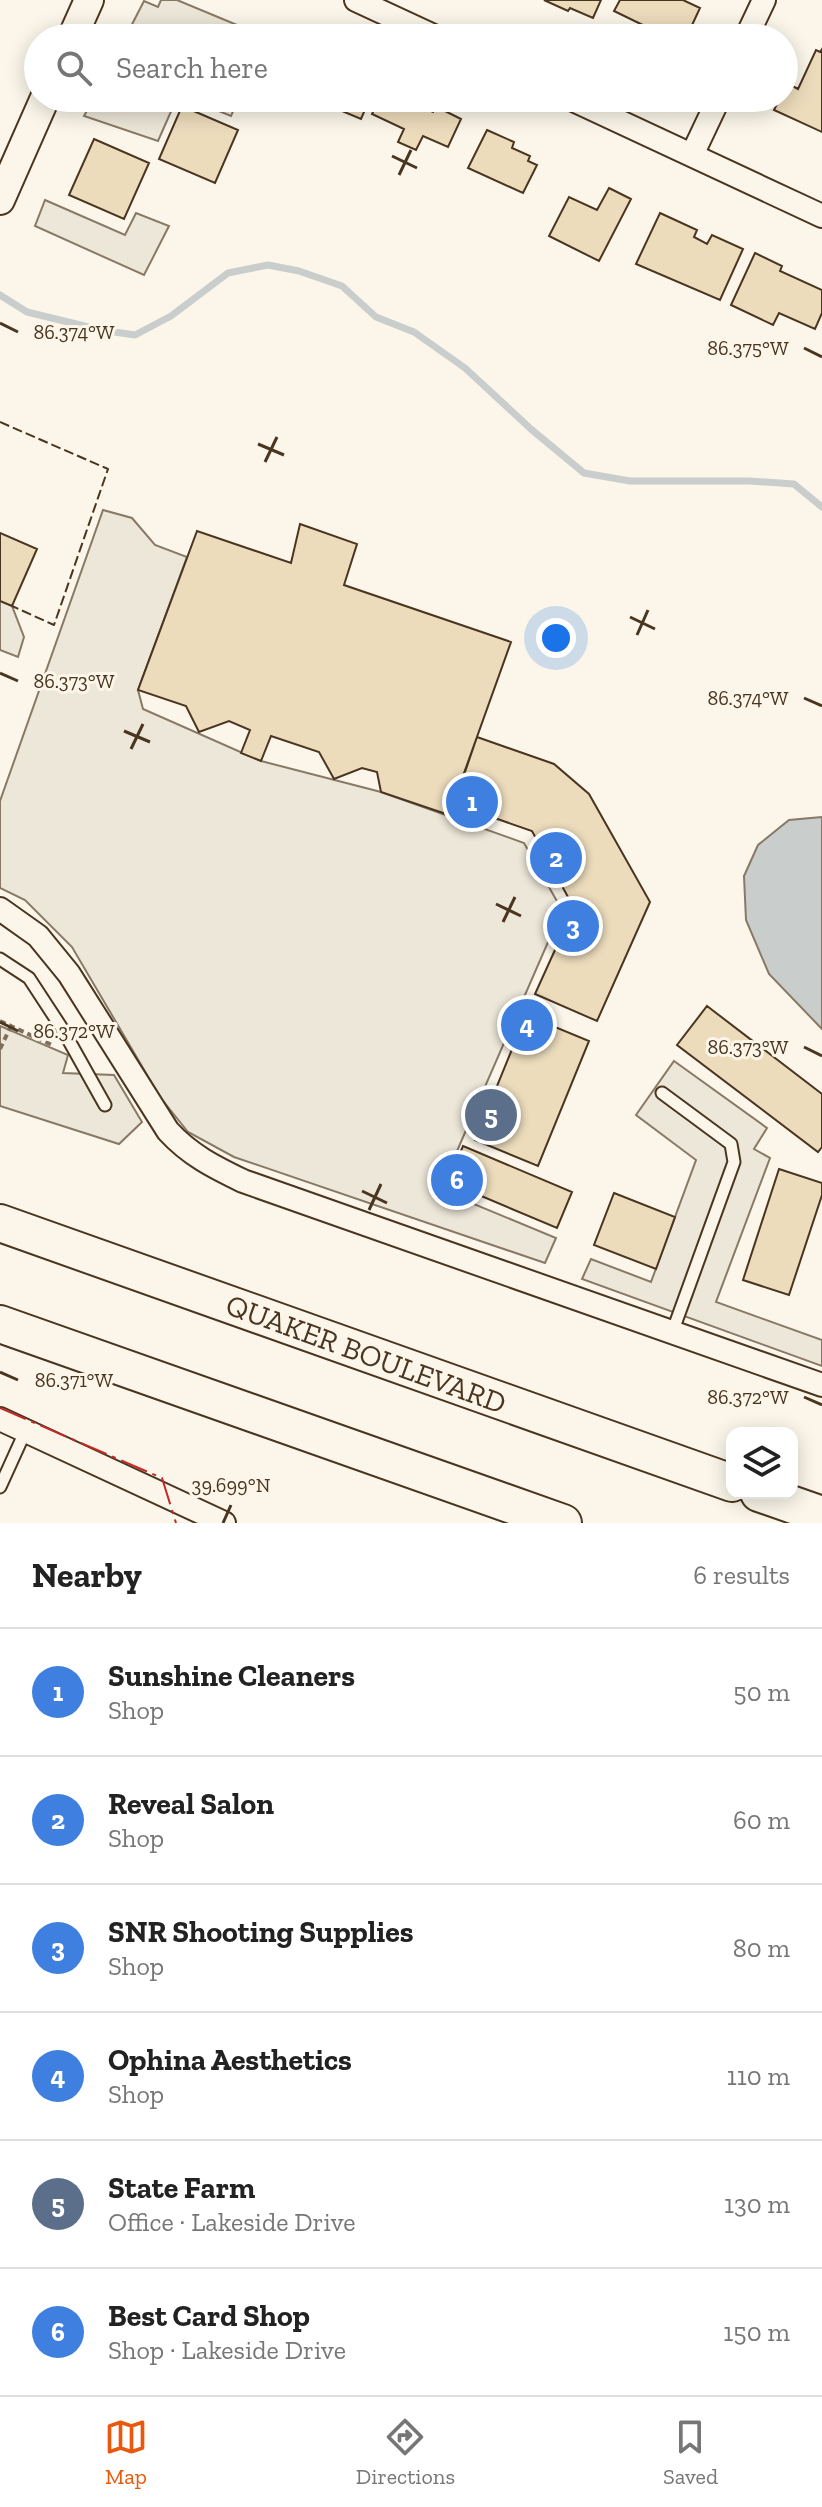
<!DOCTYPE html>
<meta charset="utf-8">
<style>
:root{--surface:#fff;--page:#f6f6f6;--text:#222;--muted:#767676;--line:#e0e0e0;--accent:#ea580c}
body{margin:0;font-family:"Zilla Slab",serif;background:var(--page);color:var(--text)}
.controls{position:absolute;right:24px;bottom:24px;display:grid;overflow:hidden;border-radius:16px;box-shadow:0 4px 20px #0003}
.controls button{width:72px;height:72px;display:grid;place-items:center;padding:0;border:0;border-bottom:2px solid var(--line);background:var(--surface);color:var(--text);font:40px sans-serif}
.you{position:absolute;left:556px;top:638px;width:28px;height:28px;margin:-20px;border:6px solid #fff;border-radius:50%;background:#1a73e8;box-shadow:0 0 0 12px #1a73e833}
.badge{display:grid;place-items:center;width:52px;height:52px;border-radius:50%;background:var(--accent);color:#fff;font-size:26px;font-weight:700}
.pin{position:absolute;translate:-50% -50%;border:4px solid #fff;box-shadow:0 2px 8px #0006}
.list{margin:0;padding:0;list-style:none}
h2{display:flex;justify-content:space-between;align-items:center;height:104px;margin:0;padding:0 32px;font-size:34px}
h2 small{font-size:26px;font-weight:400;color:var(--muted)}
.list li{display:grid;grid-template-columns:52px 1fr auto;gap:24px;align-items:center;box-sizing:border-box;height:128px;padding:0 32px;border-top:2px solid var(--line)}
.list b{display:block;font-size:30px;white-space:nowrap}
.list p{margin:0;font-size:26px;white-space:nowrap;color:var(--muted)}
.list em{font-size:26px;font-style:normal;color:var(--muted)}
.icon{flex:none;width:44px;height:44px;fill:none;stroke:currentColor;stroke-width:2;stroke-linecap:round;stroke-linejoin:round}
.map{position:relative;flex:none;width:822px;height:1523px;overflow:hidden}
.search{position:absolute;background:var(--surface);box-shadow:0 4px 20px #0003;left:24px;right:24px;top:24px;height:88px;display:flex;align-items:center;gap:20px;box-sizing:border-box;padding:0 28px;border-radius:44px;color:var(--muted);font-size:30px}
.sheet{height:872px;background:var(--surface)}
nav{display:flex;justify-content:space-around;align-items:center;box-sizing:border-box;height:112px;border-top:2px solid var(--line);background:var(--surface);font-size:22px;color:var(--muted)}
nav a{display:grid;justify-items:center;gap:4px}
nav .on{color:var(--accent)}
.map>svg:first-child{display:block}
</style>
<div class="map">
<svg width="822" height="1523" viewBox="0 0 822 1523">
<rect width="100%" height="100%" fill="#fbf6e9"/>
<path fill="#ede7d9" stroke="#887966" stroke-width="2" d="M161,0H177L266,37L125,38L144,1L158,7Z
M94,98H177L158,141L84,116Z
M187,98H239L231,116Z
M45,200L125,235L136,213L169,226L144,275L35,226Z
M103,510L132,518L155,545L187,557L138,690L143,709L261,761L381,792L524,843L562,910L440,1190L556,1238L545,1263L234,1157L188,1132L160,1097L72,947L25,900L0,888V801Z
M0,601L12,606L24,637L18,657L0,650Z
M0,1026L68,1055L63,1073L114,1075L142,1122L119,1144L0,1106Z
M674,1061L767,1128L754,1149L770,1158L716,1302L822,1340V1366L582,1279L591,1259L651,1282L696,1160L636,1115Z"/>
<path fill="#c9cecd" stroke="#887966" stroke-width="2" d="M822,817V1029L769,974L746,920L744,876L758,845L789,820Z"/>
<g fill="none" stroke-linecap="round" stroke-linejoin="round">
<path stroke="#c9cecd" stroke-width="7" d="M0,295L27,312L101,330L135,335L171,316L228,273L268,265L299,271L342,286L376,317L414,332L465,368L532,430L584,473L630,481H749L794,484L822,507"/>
</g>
<path fill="#ecdcbc" stroke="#4a3520" stroke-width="2" d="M544,0H601L593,18L570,8L568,11Z
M620,0H683L700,8L686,38H642L647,27L614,11Z
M822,49V132L774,110L780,98H784L787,83L798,89L816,50L820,52Z
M311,98H370L361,119Z
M379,98H421L427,101L424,108L433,112L435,106L461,119L448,147L423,136L416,150L398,142L404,129L372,114Z
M182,106L238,130L215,183L159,159Z
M487,130L514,142L512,148L530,156L528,161L537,165L523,193L468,168Z
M94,139L149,163L124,219L69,195Z
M609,188L631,199L599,261L549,236L569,197L597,210Z
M660,213L697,230L694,237L707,244L712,235L743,249L720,300L636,264Z
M755,253L782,266L780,271L822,290V313L815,329L779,313L773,325L731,305Z
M300,524L357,544L344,585L511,642L449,815L381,792L377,772L362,768L334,779L319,752L271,736L261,761L241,753L250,730L229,721L199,732L186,706L138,690L197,531L291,563Z
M0,533L37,549L12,606L0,601Z
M477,737L554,764L589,794L650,902L597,1021L535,994L574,908L532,831L454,804Z
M707,1006L822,1094V1147L818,1152L677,1045Z
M526,1015L589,1041L538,1166L475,1140Z
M463,1146L572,1192L557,1228L448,1182Z
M779,1169L822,1183V1195L789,1295L743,1280Z
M614,1193L675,1217L656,1269L594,1245Z"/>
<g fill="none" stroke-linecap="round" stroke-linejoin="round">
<g stroke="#4a3520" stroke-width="15">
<path id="service" d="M0,959L29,978L63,1030L105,1105
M662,1093L731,1144L734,1162L672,1333
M0,1487L25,1432"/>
</g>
<g stroke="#4a3520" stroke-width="26">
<path id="minor" d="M356,0L438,38
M746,38L764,0
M569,98L822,216
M692,155L719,98
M0,909L38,936L69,974L168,1131C190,1155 214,1167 243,1181L822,1385
M0,1419L224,1523"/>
</g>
<g stroke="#4a3520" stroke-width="32">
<path id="tertiary" d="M72,38L89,0
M0,200L45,98"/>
</g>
<g stroke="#4a3520" stroke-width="40">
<path id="primary" d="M0,1223L732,1483
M0,1324L563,1523
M759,1493L822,1515"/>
</g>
<path stroke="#7f6f5c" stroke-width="4" stroke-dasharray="6 4" stroke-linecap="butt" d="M0,1021L52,1045
M0,1049L11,1026"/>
<use href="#service" stroke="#fbf6e9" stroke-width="11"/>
<use href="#minor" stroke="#fbf6e9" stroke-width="22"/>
<use href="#tertiary" stroke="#fbf6e9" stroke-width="28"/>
<use href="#primary" stroke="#fbf6e9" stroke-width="36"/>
<path stroke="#4a3520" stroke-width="2" stroke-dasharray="10 4" stroke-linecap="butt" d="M0,422L108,469L54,625L12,606"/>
<path stroke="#c62828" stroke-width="2" stroke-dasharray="28 6 4 6" stroke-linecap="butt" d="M0,1408L162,1478L176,1523"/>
</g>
<path fill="none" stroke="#4a3520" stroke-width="3" d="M392,156L417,168M399,175L411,150M0,323L18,332M804,348L822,357M258,444L284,455M265,462L277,437M630,617L655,629M637,635L648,610M0,673L18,681M804,698L822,706M124,731L150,742M131,749L143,724M496,904L521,916M503,922L515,897M0,1022L18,1031M804,1047L822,1056M362,1191L387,1203M369,1210L381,1184M0,1372L18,1380M804,1397L822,1405M223,1523L231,1505"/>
<g text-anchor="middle" stroke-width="6" stroke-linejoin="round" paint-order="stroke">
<g font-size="30" fill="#4a3520" stroke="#fbf6e9">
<text transform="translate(366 1354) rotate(20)" y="10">QUAKER BOULEVARD</text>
</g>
</g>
<g font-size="20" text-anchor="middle" fill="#4a3520" stroke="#fbf6e9" stroke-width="6" stroke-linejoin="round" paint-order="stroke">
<text x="74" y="339">86.374°W</text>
<text x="748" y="355">86.375°W</text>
<text x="74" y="688">86.373°W</text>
<text x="748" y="705">86.374°W</text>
<text x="74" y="1038">86.372°W</text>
<text x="748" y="1054">86.373°W</text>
<text x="74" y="1387">86.371°W</text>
<text x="748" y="1404">86.372°W</text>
<text x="231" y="1492">39.699°N</text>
</g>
</svg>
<div class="controls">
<button><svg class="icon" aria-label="layers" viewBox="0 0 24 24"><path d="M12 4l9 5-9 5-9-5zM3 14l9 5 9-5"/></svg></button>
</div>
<div class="you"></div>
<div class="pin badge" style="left:472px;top:802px;background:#3f7fe0">1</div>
<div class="pin badge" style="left:556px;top:858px;background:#3f7fe0">2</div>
<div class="pin badge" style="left:573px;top:926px;background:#3f7fe0">3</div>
<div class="pin badge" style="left:527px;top:1025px;background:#3f7fe0">4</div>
<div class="pin badge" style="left:491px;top:1115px;background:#5c6f8a">5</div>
<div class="pin badge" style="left:457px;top:1180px;background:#3f7fe0">6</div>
<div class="search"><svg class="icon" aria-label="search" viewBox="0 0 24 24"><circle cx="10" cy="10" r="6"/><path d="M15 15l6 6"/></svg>Search here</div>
</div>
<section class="sheet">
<h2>Nearby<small>6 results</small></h2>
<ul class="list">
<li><span class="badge" style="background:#3f7fe0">1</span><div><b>Sunshine Cleaners</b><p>Shop</p></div><em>50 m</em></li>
<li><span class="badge" style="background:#3f7fe0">2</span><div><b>Reveal Salon</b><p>Shop</p></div><em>60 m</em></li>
<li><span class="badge" style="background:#3f7fe0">3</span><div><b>SNR Shooting Supplies</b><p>Shop</p></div><em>80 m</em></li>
<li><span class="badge" style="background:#3f7fe0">4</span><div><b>Ophina Aesthetics</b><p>Shop</p></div><em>110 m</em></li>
<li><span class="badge" style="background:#5c6f8a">5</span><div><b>State Farm</b><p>Office · Lakeside Drive</p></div><em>130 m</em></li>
<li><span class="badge" style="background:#3f7fe0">6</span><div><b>Best Card Shop</b><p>Shop · Lakeside Drive</p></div><em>150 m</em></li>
</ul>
</section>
<nav>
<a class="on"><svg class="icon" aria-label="map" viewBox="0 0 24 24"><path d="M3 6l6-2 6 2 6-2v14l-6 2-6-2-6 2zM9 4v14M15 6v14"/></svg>Map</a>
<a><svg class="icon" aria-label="directions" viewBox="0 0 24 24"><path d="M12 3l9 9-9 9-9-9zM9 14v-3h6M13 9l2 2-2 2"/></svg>Directions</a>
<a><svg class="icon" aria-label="saved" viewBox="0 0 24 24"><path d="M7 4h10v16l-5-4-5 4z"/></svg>Saved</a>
</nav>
